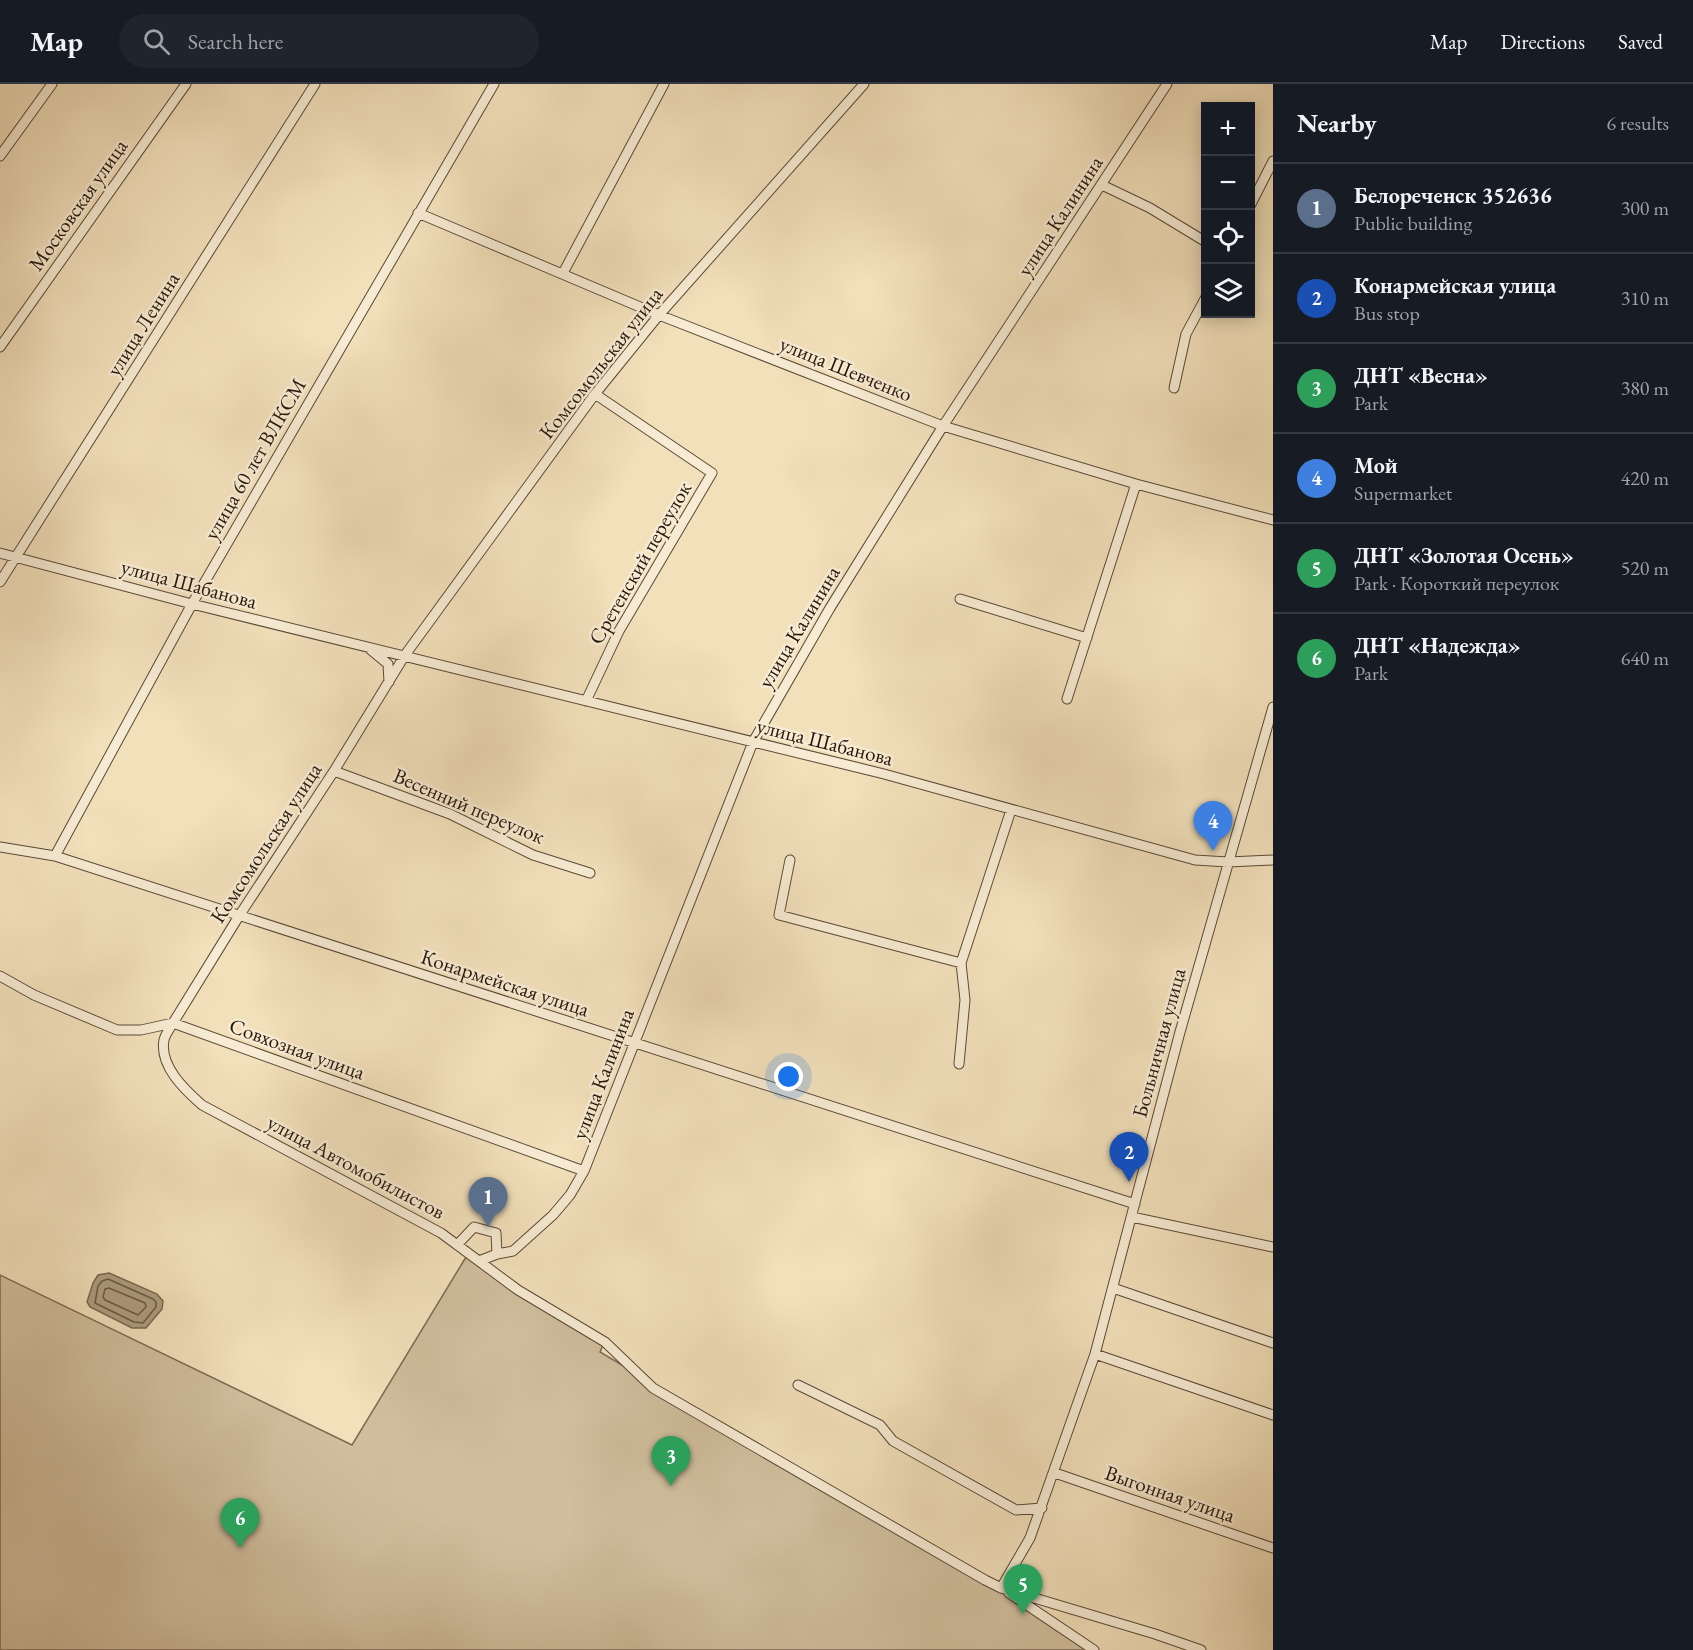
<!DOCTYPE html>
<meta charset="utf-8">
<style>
:root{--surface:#171b24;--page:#20242c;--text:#f1f3f6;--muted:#9ea1a6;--line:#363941;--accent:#c59692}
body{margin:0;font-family:"EB Garamond",serif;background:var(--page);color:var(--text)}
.controls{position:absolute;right:18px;top:18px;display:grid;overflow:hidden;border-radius:0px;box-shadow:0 3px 15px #0003}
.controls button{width:54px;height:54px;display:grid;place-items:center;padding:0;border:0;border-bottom:2px solid var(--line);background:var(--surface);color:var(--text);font:30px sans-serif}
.you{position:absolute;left:789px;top:993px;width:21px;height:21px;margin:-15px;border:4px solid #fff;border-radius:50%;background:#1a73e8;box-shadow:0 0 0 9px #1a73e833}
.badge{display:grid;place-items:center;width:39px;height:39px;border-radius:50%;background:var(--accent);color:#fff;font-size:20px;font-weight:700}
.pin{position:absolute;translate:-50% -50px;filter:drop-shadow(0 2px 3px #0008)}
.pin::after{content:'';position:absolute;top:32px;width:21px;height:18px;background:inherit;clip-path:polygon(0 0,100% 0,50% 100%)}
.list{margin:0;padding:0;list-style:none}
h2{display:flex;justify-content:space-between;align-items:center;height:78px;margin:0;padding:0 24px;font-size:26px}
h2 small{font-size:20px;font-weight:400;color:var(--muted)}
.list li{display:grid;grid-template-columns:39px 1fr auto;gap:18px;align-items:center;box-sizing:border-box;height:90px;padding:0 24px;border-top:2px solid var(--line)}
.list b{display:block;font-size:22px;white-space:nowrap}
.list p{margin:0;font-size:20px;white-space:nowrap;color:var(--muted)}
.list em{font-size:20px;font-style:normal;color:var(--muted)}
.icon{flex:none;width:33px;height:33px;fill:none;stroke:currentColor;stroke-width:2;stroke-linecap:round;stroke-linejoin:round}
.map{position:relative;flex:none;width:1273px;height:1566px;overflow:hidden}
header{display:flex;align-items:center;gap:36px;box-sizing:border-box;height:84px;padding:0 30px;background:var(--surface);border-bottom:2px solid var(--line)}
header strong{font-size:28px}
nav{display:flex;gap:33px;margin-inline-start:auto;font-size:21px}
.search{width:420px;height:54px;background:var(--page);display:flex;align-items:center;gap:15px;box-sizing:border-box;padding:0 21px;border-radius:33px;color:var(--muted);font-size:22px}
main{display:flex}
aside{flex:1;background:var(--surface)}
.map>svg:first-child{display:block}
</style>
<header>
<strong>Map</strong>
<div class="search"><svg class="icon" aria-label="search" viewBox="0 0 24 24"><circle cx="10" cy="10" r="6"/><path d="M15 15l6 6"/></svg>Search here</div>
<nav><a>Map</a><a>Directions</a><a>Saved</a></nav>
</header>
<main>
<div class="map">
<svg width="1273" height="1566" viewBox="0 0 1273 1566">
<rect width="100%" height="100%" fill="#f2e0bb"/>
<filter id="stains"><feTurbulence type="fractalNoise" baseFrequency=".00333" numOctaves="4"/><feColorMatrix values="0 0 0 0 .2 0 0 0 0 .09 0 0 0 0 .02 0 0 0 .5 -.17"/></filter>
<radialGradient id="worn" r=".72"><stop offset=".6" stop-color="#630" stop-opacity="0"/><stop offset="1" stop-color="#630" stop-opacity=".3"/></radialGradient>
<path fill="#d0be9d" stroke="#7c6a53" stroke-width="1.5" d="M466,1173L603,1261L600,1268L1098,1566H0V1191L352,1361Z"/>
<path fill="#ad9c7e" stroke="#78674f" stroke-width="1.5" d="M109,1189L157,1210L163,1217L162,1225L146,1244H132L90,1223L87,1218L93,1199L98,1191Z"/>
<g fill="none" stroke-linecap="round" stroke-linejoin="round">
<path stroke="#6a5a44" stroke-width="1.5" d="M108,1195L153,1215L156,1218V1223L143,1239L134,1238L95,1219L98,1202L102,1197Z
M109,1204L145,1219L146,1223L138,1231L105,1216L103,1213L105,1205Z"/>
<g stroke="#5a4936" stroke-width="11">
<path id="minor" d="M864,0L659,231L595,310L405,571L334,687L239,832L173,939C170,944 165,951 164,956C159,982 185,1006 202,1021L441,1149L518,1206L605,1258L653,1304L985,1496L1001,1504L1155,1550L1201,1566
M0,72L52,0
M1102,101L1150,124L1206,158
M1250,122L1273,77
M418,129L659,231L943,342L1136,400L1273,436
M563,189L664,0
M0,263L186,0
M1174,304L1186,250L1206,213
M0,469L192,520L884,690L1195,776L1228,778L1273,776
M0,498L315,0
M960,515L1087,554
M371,566L388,580L389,598
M1067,615L1136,400
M586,617L619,547L712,389L595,310
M334,687L450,730L533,771L590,789
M0,763L55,772L1135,1120
M55,772L192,520L494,0
M790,776L779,831L961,879
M0,892L34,911L117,946H141L173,939L584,1087
M959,980L965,916L961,879L1011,726
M1132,1133L1273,1163
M457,1161L474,1143L496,1149L497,1170
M479,1177L497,1170L513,1167L553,1131L570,1111L584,1087L753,658L830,524L943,342L1167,0
M1113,1204L1273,1259
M1095,1270L1273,1331
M798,1301L880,1341L893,1357L1016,1426L1042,1424
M1055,1389L1273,1464
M1001,1504L1030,1454L1095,1270L1180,948L1273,623
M1009,1509L1094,1566"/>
</g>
<use href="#minor" stroke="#f7ebd3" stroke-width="9"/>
</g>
<g text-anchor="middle" stroke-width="5" stroke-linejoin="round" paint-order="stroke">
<g font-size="21" fill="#281709" stroke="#f7ebd3">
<text transform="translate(78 121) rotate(-55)" y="7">Московская улица</text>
<text transform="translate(1060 132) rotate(-57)" y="7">улица Калинина</text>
<text transform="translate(143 240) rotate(-58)" y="7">улица Ленина</text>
<text transform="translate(601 279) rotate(-52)" y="7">Комсомольская улица</text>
<text transform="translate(846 285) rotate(22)" y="7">улица Шевченко</text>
<text transform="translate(255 375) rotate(-60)" y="7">улица 60 лет ВЛКСМ</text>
<text transform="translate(640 479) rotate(-60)" y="7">Сретенский переулок</text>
<text transform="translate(189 500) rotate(15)" y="7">улица Шабанова</text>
<text transform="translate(799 543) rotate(-59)" y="7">улица Калинина</text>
<text transform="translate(825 658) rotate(14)" y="7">улица Шабанова</text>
<text transform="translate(469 722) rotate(23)" y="7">Весенний переулок</text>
<text transform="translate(266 759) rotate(-57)" y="7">Комсомольская улица</text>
<text transform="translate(505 899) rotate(18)" y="7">Конармейская улица</text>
<text transform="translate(1159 959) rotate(-75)" y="7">Больничная улица</text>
<text transform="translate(297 965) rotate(20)" y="7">Совхозная улица</text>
<text transform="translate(603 990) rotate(-69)" y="7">улица Калинина</text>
<text transform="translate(356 1083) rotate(28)" y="7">улица Автомобилистов</text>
<text transform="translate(1170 1410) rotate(19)" y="7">Выгонная улица</text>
</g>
</g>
<rect width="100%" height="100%" filter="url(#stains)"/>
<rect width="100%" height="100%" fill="url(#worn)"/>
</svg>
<div class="controls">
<button>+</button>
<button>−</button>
<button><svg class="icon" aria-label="locate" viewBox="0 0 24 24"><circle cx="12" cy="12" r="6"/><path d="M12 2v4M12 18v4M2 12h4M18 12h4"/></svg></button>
<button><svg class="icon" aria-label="layers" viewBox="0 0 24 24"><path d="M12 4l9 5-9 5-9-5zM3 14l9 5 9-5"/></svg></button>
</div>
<div class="you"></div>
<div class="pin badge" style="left:488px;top:1143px;background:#5c6f8a">1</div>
<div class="pin badge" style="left:1129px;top:1098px;background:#1a4fb4">2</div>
<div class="pin badge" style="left:671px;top:1402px;background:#2e9e5b">3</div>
<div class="pin badge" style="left:1213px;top:767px;background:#3f7fe0">4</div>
<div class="pin badge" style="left:1023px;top:1530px;background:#2e9e5b">5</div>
<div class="pin badge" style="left:240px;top:1464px;background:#2e9e5b">6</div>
</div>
<aside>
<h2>Nearby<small>6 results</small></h2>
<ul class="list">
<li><span class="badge" style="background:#5c6f8a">1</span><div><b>Белореченск 352636</b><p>Public building</p></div><em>300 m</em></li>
<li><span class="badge" style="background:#1a4fb4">2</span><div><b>Конармейская улица</b><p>Bus stop</p></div><em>310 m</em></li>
<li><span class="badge" style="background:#2e9e5b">3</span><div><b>ДНТ «Весна»</b><p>Park</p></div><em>380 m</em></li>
<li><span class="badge" style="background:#3f7fe0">4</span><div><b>Мой</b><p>Supermarket</p></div><em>420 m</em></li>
<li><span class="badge" style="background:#2e9e5b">5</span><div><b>ДНТ «Золотая Осень»</b><p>Park · Короткий переулок</p></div><em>520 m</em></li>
<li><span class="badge" style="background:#2e9e5b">6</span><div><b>ДНТ «Надежда»</b><p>Park</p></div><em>640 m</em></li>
</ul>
</aside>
</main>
